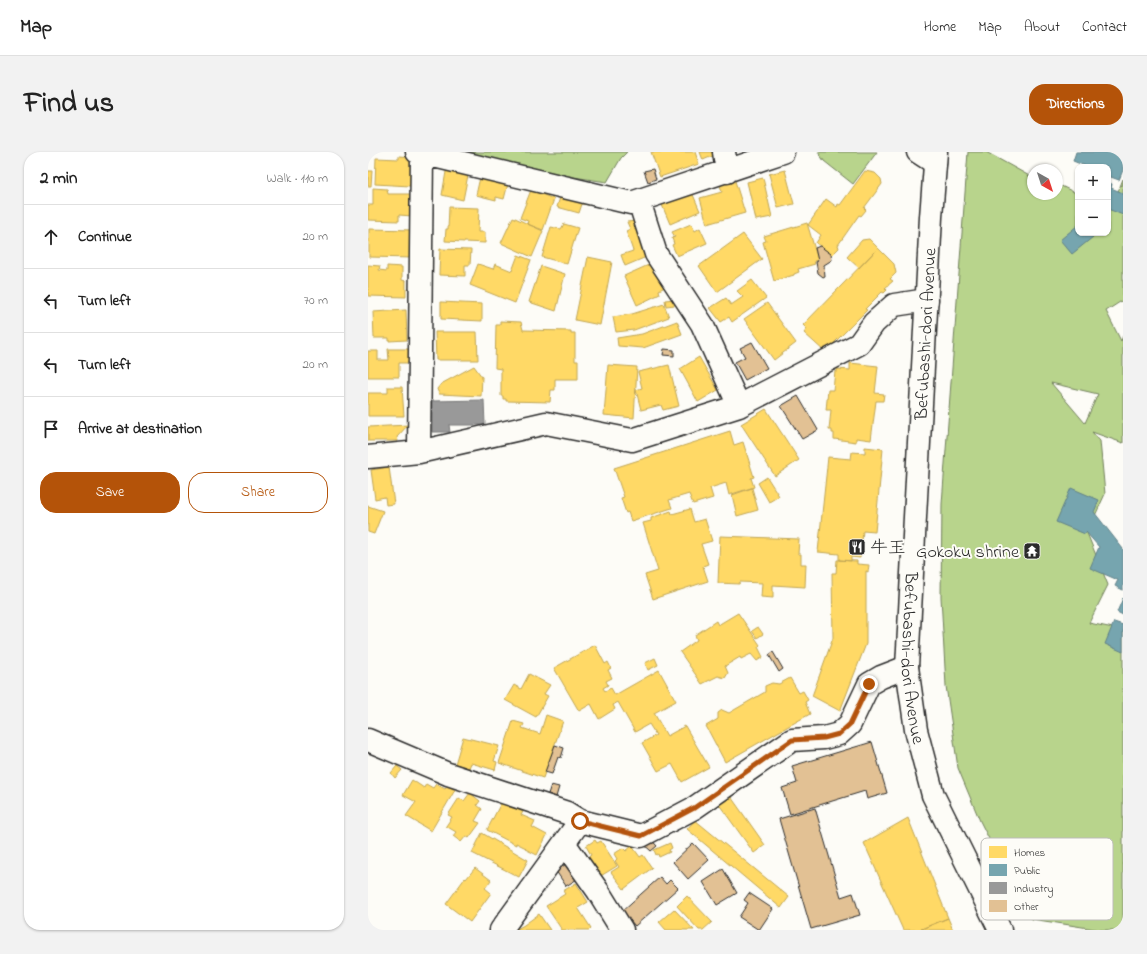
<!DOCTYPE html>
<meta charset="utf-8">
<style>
:root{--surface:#fff;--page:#f2f2f2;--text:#222;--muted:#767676;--line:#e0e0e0;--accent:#b45309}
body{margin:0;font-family:"Indie Flower","Klee One",sans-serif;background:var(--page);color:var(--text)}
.controls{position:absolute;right:12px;top:12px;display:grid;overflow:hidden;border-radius:8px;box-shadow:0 1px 3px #0004}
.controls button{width:36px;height:36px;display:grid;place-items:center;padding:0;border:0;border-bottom:1px solid var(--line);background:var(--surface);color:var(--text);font:20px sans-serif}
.compass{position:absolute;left:659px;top:12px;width:36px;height:36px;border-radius:50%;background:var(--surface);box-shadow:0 1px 3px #0004;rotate:141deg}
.stop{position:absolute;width:12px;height:12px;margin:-9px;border:3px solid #b45309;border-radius:50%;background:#fff}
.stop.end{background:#b45309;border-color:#fff;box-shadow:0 1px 4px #0008}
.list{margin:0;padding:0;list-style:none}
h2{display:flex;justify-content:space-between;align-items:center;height:52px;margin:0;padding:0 16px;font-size:17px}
h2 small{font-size:13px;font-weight:400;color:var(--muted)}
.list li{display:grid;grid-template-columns:26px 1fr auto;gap:12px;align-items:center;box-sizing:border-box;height:64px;padding:0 16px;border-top:1px solid var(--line)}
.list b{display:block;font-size:15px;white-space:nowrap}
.list em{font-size:13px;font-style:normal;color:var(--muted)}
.actions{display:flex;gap:8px;padding:12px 16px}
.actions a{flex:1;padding:9px 0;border:1px solid var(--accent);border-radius:16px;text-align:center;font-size:14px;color:var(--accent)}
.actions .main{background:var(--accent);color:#fff}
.icon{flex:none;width:22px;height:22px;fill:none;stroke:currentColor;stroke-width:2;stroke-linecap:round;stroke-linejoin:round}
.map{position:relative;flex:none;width:755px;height:778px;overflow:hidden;border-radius:16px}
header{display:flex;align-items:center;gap:24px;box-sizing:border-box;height:56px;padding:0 20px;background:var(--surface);border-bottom:1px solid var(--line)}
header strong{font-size:19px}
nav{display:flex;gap:22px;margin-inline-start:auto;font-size:14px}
.intro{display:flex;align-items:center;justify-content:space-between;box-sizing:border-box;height:96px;padding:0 24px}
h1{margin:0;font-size:28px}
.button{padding:10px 18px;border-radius:16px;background:var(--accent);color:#fff;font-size:14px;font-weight:700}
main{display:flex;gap:24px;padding:0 24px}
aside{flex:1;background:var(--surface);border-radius:16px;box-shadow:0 1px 3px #0004}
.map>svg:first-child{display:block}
</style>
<header>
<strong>Map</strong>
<nav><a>Home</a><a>Map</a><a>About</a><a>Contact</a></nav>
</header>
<div class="intro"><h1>Find us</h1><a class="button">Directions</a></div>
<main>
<aside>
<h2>2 min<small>Walk · 110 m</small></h2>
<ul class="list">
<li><svg class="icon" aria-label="ahead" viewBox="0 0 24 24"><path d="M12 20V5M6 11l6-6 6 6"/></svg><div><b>Continue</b></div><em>20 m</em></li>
<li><svg class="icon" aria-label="left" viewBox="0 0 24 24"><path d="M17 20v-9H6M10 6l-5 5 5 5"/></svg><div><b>Turn left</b></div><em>70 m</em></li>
<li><svg class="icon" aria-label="left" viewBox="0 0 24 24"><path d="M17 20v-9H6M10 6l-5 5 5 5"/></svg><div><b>Turn left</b></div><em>20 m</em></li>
<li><svg class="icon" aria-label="arrive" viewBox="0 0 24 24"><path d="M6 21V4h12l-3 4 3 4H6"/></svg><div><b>Arrive at destination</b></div></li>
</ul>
<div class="actions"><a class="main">Save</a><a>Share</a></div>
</aside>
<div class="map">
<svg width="755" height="778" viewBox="0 0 755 778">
<rect width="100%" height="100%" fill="#fdfcf7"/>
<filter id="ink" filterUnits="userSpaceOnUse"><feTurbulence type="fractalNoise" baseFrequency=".025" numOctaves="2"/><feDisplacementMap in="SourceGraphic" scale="8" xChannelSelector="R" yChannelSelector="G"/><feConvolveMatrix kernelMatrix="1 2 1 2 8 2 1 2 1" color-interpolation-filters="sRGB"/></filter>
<g filter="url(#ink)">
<path fill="#b8d48c" stroke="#72805c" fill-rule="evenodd" d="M101,0H259L253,6L239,30L199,24L110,4Z
M450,0H509L485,32L456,9Z
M600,0H618L665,26V42H689V32L710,42V81H740V56L743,57L755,27V148L738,159L753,189L755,184V291L724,280L732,289L737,342L719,381L740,433L721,471L755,478V778H733L664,767L658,761L612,669L590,616L578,534L573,445L574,352ZM683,231L730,242L717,271Z"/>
<path fill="#ffd966" stroke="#bfa554" d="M283,0H327L331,12L292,25Z
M332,0H346L347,3L335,8Z
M31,4L44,5L42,34L7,32L8,6L31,7Z
M79,14L101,18L95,48L74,43Z
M417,18L426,52L410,56L401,22Z
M0,19H4L3,34H0Z
M497,19L507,21L513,27L514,32L496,56L498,58L493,64L491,63L470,93L471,96L464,103L448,91L453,83L440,73L458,47L469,55L470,52L472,53Z
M113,21L141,28L136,47L128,45V48L108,43Z
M395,26L404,65L388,68L379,30Z
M367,29L377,61L339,72L332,46L354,40L352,33Z
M5,36L19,37L20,42H44V64L31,63V69L0,68V53H5Z
M195,36L225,43L221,53L214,52L211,61L189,55Z
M163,38L186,47L175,78L159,72L160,69L152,66Z
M323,38L332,59L302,72L294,53L316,44Z
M81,55L111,56L110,80H117V91L77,89L78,77H80Z
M145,65L175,79L164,105L133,91Z
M268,69L283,103L257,114L253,103L265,99L258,79L262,77L259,70Z
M439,71L450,108L446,109L447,112L430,117L431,120L426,122V123L406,129L395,90L398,89L396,84Z
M196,72L210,76L199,112L174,105L183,75L193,77Z
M323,72L327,79L332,76L339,91L309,104L304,93L306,92L304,86L307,85L304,80Z
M1,77L45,78L44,106L1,105Z
M375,82L394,107L349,140L331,114Z
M501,87L510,96L491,116L479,105L494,88Z
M510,96L526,112L528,121L522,127L525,129L517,136L519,138L516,141L514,140L497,157L499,158L457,200L436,181L439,177L435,173Z
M72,97L103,98L102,113H97V124L71,123Z
M150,103L163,108L147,151L102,133L110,112L125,117L127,112L144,119Z
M220,105L244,110L232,173L207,168Z
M285,111L299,134L291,138L292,142L269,153L256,124Z
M0,113L12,114L11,118L19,119V114L34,115V128L38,129V145L0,144Z
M173,114L197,122L188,159L161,150Z
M384,128L398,146L364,170L361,165L353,170L342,156L358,146L363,153L375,145L369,139Z
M306,147L307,153L298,154L297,148Z
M73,150L114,152V169L73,167Z
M399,151L428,191L406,208L376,167Z
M296,152L301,165L266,178L248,180L245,165L264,162Z
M38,158L39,188L21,189V186H6L5,160Z
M132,169L153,170L155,178L203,179V181H207V209H210V227H187V238H183L182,250L138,249V247H135V244H133V217L127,216L128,173H132Z
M309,169L314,182L275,196L250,194L249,186L274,182Z
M67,180H109L110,208H68Z
M20,197H42V211H31V225H0V199H10V208H21Z
M331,205L350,238L330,250L312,217Z
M482,211L510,214L507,241L516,242L515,249H508L503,288L488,286V290L466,287V281H464V278H461L463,258H458L460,238H465L467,219L469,220V217L482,218Z
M240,213L269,215L266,266L236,263Z
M301,213L311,254L295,258L293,253L273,258L268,238L274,236L270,220Z
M106,214L114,225L113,244L71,242L69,237L73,232Z
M20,235H34L36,264H0V241H20Z
M398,257L431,308L407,324L373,272Z
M40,273L29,285L30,289H0V275Z
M362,279L366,293L375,290L386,325L383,326L386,335L361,343L358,331L342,336L345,346L325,352L321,342L301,348L304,356L263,369L260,360L258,361L253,346L256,345L246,316Z
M497,295L515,297L507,380L495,379L492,406L483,405V409L471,408V402L450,400L460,305L483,307L484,300L497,301Z
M21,315L26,352L18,353L17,345L7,347L3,318Z
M399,325L411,344L401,350L390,331Z
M384,336L390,358L369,364L364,343Z
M0,354L15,359L6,382L0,380Z
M322,357L326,370L337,367L344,389L333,392L340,412L335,414L340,429L285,447L277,423L290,419L275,371L283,369V366L303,359L304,362Z
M352,384L431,387L430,402H433V412H438L437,435L405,433V446L393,445L394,431L372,430L371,432L350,431Z
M469,408L489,409V412L501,413L500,420L498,419V492L472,559L444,544L465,486L464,421H468Z
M370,461L392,493L390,495L395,505L389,509L383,502L373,507L372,505L357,514L360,521L357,526L350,524L334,532L312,500L329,488L327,483L348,469L350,473Z
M390,475L395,482L389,486L384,479Z
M227,493L237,512L240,510L243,516L240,518L244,526L238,529L240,533L235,536L237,539L243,536L247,543L291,518L308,549L286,561L299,584L317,574L341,615L314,630L304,612L290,619L274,591L288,583L281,572L267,580L250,550L245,553L247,557L231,567L223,552L211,559L186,516Z
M287,506L290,513L280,518L277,511Z
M161,522L182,533L176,542L180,544L168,565L137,548L146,533L153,537Z
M422,526L431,541L435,539L440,548L437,550L442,562L357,610L338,574L350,567V561L354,558L361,561L397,540V534L404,531L411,532Z
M178,563L195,569L175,626L131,611L145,569L156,572L154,576L172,582Z
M95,585L131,594L126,609L129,610L127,618L103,611L101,616L87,612Z
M29,614L34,618L27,626L23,621Z
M44,628L56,636L58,632L65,636L68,632L77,637L80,634L87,638L63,679L38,664L48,650L35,643Z
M102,641L112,649L109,653L114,657L107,669L112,671L101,686L98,684L93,690L85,684L88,680L78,674L84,665L80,663L91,646L96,649Z
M361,642L397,693L386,701L350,651Z
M134,649L155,660L153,663L167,669L164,675L179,683L169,703L157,697L158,696L148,691V693L119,678Z
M540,666L580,766L551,778H535L496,691Z
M327,668L421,745L413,756L319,677Z
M114,681L160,708L151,725L104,701Z
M227,688L229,691L233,689L249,714L231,725L219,706L223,703L218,694Z
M302,691L304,696L301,698L302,700L291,705L290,702L288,703L286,698Z
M264,694L272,705L275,703L284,716L256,737L243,720L251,715L247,709L249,707L246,702L255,696L258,699Z
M107,716L123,728L117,736L123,741L102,770L78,752L97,726L98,727Z
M208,731L220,750L210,756L223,776L221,778H194L178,754L197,742L195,739Z
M319,744L344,770L335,778H331L309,754Z
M306,757L326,778H298L291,770Z
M171,762L182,778H147L156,773Z
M580,766L585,778H551Z"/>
<path fill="#76a5af" stroke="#608087" d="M708,0H755V18L751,28L740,24V15H720L705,9Z
M740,31L744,32L743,36L755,41V63L740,57Z
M710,73V81H722L725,85L704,102L692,88Z
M703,336L731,348L726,360L755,397V438L747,434L750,428L722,416L731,395L718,380L717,382L688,370Z
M755,446V463L749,460Z
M746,470L755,473V500L737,492Z"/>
<path fill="#999" stroke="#787878" d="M116,248L117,273H81L82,280H64V249Z"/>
<path fill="#e2c194" stroke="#2b2b2b" d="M285,17L288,27L280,30L276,19Z
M452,94L463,102L464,108L456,113L457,124L455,125L450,121L448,110L450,109L447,96Z
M384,190L399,216L377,228L367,210L377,205L372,196Z
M296,197L306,198V204L295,203Z
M430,244L450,278L434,287L413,254Z
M405,500L415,517L411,520L401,503Z
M504,590L519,641L499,647L497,639L422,662L414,636L429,631L424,614Z
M187,593L196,596L193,606L190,605L184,622L177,620Z
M183,633L191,635L188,645L180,642Z
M447,656L473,745L485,741L492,763L443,777L411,667Z
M280,684L289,694L283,699L273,690Z
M325,691L341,708L320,727L305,710Z
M201,710L211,726L198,734L188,719Z
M355,717L369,741L349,753L335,730Z
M292,725L298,732L302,728L310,736L267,774L254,759Z
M381,741L405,757L391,778L371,765L380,751L376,748Z"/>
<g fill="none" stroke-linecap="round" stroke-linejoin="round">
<g stroke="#2b2b2b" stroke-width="25">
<path id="minor" d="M49,0L263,51L415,0
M356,0L359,20
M550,0L567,11
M271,49L288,102L334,172L371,254
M51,300L54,1
M0,305L51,300L178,271L264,288L371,254L491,192L506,171L526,153L559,148
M0,588L80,622L199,661L212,669L273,684L326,656L424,588L456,586L471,582L482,572L501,532L513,525L539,515
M196,691L230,739L254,778
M133,778L212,669"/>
</g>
<g stroke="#2b2b2b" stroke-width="25">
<g id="highway">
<path id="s1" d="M568,0L563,65L539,515L548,578L565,643L632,778"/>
</g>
</g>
<use href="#minor" stroke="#fdfcf7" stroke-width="22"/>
<use href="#highway" stroke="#fdfcf7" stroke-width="22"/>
</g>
</g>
<g fill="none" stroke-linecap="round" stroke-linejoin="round" filter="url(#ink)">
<path stroke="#b45309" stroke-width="5" d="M212,669L273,684L326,656L424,588L456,586L471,582L482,572L501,532"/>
</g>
<defs>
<g id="restaurant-square" transform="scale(0.9)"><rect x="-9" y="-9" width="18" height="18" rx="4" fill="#2b2b2b" stroke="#fdfcf7"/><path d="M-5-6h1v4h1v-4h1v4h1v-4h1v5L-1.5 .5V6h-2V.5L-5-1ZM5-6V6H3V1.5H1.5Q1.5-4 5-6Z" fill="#fff"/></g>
<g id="temple-square" transform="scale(0.9)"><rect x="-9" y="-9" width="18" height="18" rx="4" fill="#2b2b2b" stroke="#fdfcf7"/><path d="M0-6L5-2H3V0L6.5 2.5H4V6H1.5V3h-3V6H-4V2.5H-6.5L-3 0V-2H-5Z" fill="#fff"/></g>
</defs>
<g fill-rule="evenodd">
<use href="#restaurant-square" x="489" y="395"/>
<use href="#temple-square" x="664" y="399"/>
</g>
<g text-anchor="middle" stroke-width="4" stroke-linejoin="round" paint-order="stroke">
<g font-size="18" fill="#2b2b2b" stroke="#fdfcf7">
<text transform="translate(557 182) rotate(-87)" y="6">Befubashi-dori Avenue</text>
<text dy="6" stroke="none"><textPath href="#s1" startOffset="507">Befubashi-dori Avenue</textPath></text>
</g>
<g font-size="18" fill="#2b2b2b" stroke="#fdfcf7" text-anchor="start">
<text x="502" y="401">牛王</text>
<text x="651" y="405" text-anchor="end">Gokoku shrine</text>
</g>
</g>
<rect x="613" y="686" width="132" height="82" rx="6" fill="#fdfcf7" stroke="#bebdba" stroke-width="1"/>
<rect x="621" y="694" width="18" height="12" fill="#ffd966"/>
<rect x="621" y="712" width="18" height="12" fill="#76a5af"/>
<rect x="621" y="730" width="18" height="12" fill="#999"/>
<rect x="621" y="748" width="18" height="12" fill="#e2c194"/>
<g font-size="11" fill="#2b2b2b">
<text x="646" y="704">Homes</text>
<text x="646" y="722">Public</text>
<text x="646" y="740">Industry</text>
<text x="646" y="758">Other</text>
</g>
</svg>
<div class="controls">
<button>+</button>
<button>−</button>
</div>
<svg class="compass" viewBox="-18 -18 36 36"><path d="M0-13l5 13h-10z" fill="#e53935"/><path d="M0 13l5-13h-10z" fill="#767676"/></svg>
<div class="stop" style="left:212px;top:669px"></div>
<div class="stop end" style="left:501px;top:532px"></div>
</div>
</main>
